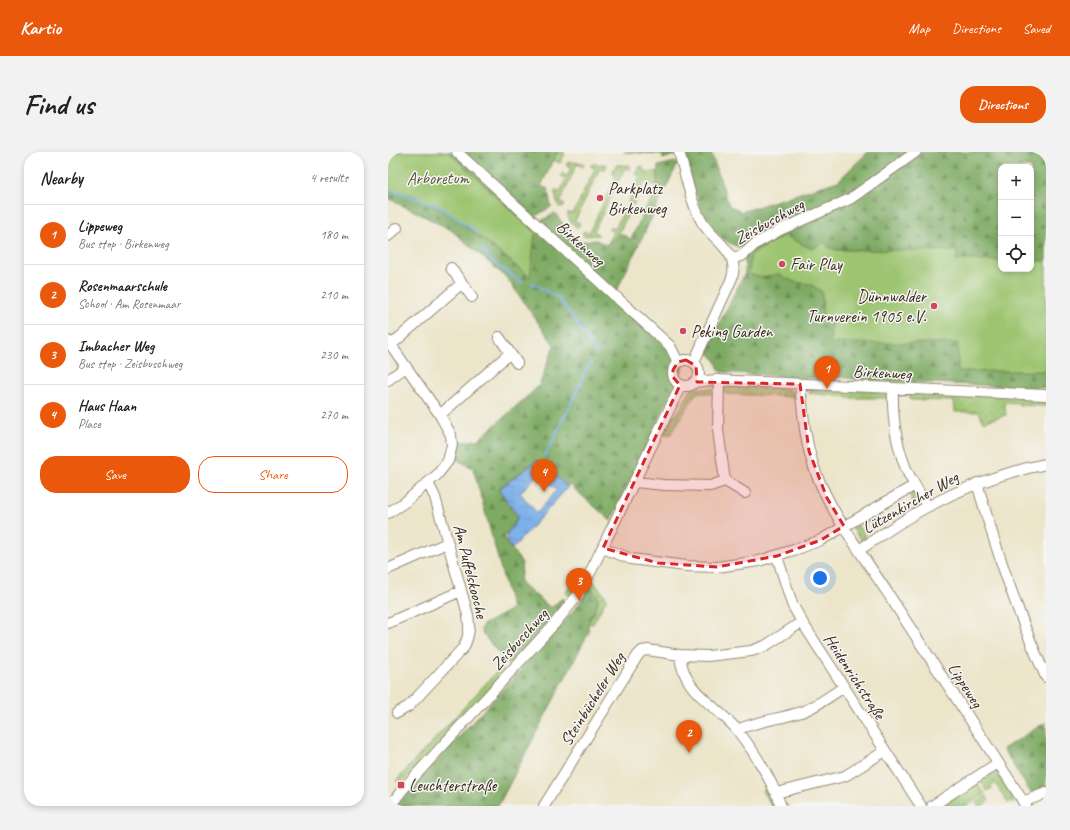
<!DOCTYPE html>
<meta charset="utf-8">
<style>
:root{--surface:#fff;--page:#f2f2f2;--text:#202124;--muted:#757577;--line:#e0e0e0;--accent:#ea580c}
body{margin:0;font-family:Caveat,sans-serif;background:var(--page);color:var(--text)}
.controls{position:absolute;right:12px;top:12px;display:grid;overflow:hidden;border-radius:8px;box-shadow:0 2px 6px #0003}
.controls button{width:36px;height:36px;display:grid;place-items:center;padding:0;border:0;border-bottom:1px solid var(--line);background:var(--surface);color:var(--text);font:20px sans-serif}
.you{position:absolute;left:432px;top:426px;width:14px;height:14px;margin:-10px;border:3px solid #fff;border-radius:50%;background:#1a73e8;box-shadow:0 0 0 6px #1a73e833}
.badge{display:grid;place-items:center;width:26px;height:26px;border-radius:50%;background:var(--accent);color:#fff;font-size:13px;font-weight:700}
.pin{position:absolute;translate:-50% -33px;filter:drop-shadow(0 1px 2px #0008)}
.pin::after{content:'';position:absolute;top:21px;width:14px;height:12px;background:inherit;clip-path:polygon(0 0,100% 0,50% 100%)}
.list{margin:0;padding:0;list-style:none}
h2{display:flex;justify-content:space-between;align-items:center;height:52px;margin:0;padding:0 16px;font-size:17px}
h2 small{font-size:13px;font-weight:400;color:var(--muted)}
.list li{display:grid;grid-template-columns:26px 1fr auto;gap:12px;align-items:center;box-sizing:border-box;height:60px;padding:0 16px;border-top:1px solid var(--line)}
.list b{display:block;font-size:15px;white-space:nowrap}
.list p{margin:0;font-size:13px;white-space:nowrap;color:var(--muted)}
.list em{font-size:13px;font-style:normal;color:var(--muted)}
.actions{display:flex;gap:8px;padding:12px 16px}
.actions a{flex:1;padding:9px 0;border:1px solid var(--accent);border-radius:16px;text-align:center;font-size:14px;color:var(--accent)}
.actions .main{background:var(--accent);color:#fff}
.icon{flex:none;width:22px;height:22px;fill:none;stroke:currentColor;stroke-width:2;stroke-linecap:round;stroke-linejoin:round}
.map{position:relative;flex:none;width:658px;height:654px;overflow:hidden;border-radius:16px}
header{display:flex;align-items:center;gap:24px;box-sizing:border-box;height:56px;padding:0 20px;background:var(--accent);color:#fff}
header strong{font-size:19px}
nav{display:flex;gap:22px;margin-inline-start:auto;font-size:14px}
.intro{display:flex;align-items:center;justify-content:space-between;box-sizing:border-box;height:96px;padding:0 24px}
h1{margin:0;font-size:28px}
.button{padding:10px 18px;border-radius:16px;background:var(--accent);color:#fff;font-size:14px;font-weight:700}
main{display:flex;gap:24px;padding:0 24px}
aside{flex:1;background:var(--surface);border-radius:16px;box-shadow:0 2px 6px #0003}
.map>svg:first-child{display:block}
</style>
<header>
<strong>Kartio</strong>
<nav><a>Map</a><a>Directions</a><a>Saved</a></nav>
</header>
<div class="intro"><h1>Find us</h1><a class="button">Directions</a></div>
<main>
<aside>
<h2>Nearby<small>4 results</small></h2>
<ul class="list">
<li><span class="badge">1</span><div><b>Lippeweg</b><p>Bus stop · Birkenweg</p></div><em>180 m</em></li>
<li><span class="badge">2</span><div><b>Rosenmaarschule</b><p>School · Am Rosenmaar</p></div><em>210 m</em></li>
<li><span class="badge">3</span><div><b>Imbacher Weg</b><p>Bus stop · Zeisbuschweg</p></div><em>230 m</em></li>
<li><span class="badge">4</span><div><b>Haus Haan</b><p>Place</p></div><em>270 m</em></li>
</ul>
<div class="actions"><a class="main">Save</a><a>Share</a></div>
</aside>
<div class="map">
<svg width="658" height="654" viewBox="0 0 658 654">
<defs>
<pattern id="grass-dots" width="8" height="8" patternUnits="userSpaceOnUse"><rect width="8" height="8" fill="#9dc571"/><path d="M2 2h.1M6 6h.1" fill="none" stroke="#88a961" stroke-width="1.8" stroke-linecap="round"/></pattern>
<pattern id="forest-firs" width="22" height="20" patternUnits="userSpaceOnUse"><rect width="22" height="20" fill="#7eaa63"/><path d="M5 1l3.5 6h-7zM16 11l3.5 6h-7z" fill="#688b51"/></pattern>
<pattern id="water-ripples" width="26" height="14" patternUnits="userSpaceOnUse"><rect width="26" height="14" fill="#7db1ea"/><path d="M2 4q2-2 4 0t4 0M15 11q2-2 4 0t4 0" fill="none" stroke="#6890bd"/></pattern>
</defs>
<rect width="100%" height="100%" fill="#f6f6f2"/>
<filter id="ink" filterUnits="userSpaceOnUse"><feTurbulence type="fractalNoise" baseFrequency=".025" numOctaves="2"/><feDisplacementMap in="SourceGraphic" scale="8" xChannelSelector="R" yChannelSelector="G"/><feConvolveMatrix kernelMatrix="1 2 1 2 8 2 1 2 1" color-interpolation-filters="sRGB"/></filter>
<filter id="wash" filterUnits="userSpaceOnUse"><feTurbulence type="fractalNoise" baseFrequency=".012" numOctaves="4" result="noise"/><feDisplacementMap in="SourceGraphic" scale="16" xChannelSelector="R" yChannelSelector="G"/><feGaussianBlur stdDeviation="0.9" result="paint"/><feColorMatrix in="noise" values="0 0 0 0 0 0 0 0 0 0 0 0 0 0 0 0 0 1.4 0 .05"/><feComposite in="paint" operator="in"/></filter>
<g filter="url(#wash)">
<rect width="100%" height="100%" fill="#ece5ca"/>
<path fill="url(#grass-dots)" stroke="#6c7848" d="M169,0H176V4L172,11L165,8Z
M181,10L195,11L196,13L195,15L189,12L172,50L177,52L175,55H172L169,50L166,38L172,40L178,27L173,24L174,21L179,24L183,15L178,12Z
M205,12H218L219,14L217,18L212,16L187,69L192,71L190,75H187C184,70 178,66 180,60L185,62L207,16L202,14Z
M229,13H242L243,15L242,18L237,16L206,79L211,83L197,84L194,82L196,79L201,81L228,24L224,21L227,15Z
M255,14V19L269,20V34L257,29L245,53L240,50L252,24L247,22L251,15Z
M237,56L242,58L231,81L219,93L226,80L220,77L222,75L227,77Z
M336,232L399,237L404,239L407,245L338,242L337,240H331Z
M304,236L326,237V242L308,241L283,282L275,283L283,265L289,262Z
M463,237L498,240L500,242V246H459V245L420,241L424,238L460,239Z
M514,240L658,246V254L631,253V251L616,250L618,263L595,270L591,260H567L566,249L522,248V243L510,244Z
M523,340H526L532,351L529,357L520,341Z
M468,371L480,388L474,390L465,377V375Z
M194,421L182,444L177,441L189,425Z
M204,428L219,446L205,472H200L207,459L200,436Z
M113,515L118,520L12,633L8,629Z
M603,621L610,623L627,649L624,651L623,649L620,651L607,631L602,634L604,636L599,639L592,628Z
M589,630L597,642L579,654L577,653L575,654H553Z
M379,636L383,638L389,654H384L374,639Z
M598,644L601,649L593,654H591L588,651Z"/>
<path fill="url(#forest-firs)" stroke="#5c6a40" d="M0,0H169L153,34L160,37L163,55L146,65L151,70L167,61L189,90L208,88L219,93L231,81L243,87L269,34L270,14L287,10L290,11L225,146L297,212L223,369L182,333L179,334L149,308L110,337L129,365C127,374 118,378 116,387L134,411L132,430L163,456L174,446L178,451L121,514L94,481L93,477L95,473L124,457L85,316L69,308L71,290L90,288L151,234L166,193L118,125L63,78L0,46Z
M236,0H287V3L275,7L274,2Z
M296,0H323L341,53L353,60L450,29L480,0H658V109H643V15H613V109L569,108V99L448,98C439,94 433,93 424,97L396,83L361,122L375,125L390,122L407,130L423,132L434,140L435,168L570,191V219H658V236L473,228L453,225L436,227L334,220C329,217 330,213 327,208C321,200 321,204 320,193L357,121V114L355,96C313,86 306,35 296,0Z
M200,436C221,446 202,461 200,473C200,475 201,479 201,480L110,654H8L174,472L194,448Z
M658,570V635L643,641L615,597Z"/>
<path fill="#9dc571" stroke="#6c7848" d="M0,0H60L147,80L142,125L99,90L55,57L25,44L2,37L0,35Z
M396,83L424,97L436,91L438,92L440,95L448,98L569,99V108L613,109V117H643V109H658V219H570V191H443V171L435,168L434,140L423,132L407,130L390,122L375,125L361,122L363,103Z"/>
<path fill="url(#water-ripples)" stroke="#5c6e84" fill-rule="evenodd" d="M149,309L180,335L124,397L118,387C119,378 128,373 130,364L111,337ZM150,322L169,338L149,361L132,341Z"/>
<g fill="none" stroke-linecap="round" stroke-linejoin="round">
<path stroke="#7db1ea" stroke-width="2" d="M0,37L51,54L88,80
M95,97L103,109L134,130
M144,131L171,146L208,200V202
M157,304L193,231L195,222L203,211"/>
</g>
</g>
<g filter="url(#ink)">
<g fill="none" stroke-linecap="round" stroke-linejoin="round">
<g stroke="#948874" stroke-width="12">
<path id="minor" d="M69,0L282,194L290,210
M291,0C298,23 302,49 314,70C326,90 352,99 344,126L306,210
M0,84L9,76
M344,107L355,103L367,92L392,78L462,47L528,0
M63,116L84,145
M111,185L129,211
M0,189L52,263L63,283L64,293L60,309L49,323L17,350L0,361
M3,193L74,131
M285 221a13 13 0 1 1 26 0a13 13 0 1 1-26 0Z
M0,228L18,215
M331,228L330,278L337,329
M306,230L328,228L658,243
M412,232C415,263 417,292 428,321C444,363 476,405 501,443C546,513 593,583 638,654
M505,236C504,265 508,293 519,319C525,331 533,343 539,354
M52,263L122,201
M247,330L276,333L322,334L337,329L357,341
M589,331C608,397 629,462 658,525
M215,396L243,407L298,414L329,415L371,409L412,396L433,388L527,333
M471,398C494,383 517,366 541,354C578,334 617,320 658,312
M389,404L404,452L414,470L533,654
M0,417L59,391
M0,471L73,439
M292,503C295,541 329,553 350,579C368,602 383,627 393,654
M9,561L21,554L76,495C81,484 82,476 80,463L47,345L40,331
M349,578C369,569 392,567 413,560C428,555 442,544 456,535
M388,641L457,624L497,599
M635,650L658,641
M2,654L15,637L168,470L190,443L203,419L293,233
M156,654L250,503L254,499L260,498L292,503L320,504L363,499L377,494L414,470
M544,654L610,611"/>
</g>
<use href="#minor" stroke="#fff" stroke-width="10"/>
</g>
</g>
<path fill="#d62828" fill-opacity="0.2" stroke="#d62828" stroke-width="3" stroke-dasharray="8 5" stroke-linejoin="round" d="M298,208L308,214L309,230L412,232L421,299L439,346L456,374L433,388L389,404L329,415L270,411L215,396L292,233L285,225V218L290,210Z"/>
<g fill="#d1495b" stroke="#f6f6f2" stroke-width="1.5">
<circle cx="212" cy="46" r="4"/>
<circle cx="394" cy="112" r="4"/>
<circle cx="546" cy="154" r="4"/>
<circle cx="295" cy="179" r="4"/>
<rect x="9" y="629" width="8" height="8" rx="2"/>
</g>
<g text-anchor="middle" stroke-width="3" stroke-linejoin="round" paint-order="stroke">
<g font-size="17" fill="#585837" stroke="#f6f6f2">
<text x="50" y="32">Arboretum</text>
</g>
<g font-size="17" fill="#3b2a1e" stroke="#f6f6f2" text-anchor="start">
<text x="220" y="42">Parkplatz<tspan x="220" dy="20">Birkenweg</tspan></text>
<text x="402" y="118">Fair Play</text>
<text x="538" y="150" text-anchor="end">Dünnwalder<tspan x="538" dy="20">Turnverein 1905 e.V.</tspan></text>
<text x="303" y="185">Peking Garden</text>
<text x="21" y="639">Leuchterstraße</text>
</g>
<g font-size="17" fill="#3b2a1e" stroke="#f6f6f2">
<text transform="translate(381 69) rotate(-29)" y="6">Zeisbuschweg</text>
<text transform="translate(193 91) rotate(42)" y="6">Birkenweg</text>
<text transform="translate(494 220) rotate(3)" y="6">Birkenweg</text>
<text transform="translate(522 350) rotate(-30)" y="6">Lützenkircher Weg</text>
<text transform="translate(83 419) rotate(76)" y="6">Am Puffelskooche</text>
<text transform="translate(131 487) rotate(-48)" y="6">Zeisbuschweg</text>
<text transform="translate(467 524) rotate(57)" y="6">Heidenrichstraße</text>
<text transform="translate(578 533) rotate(57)" y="6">Lippeweg</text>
<text transform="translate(204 547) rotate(-58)" y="6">Steinbücheler Weg</text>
</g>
</g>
</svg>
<div class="controls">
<button>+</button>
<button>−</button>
<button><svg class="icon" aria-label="locate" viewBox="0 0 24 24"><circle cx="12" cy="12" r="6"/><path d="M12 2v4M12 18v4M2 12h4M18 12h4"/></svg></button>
</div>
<div class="you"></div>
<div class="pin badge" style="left:439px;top:237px">1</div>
<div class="pin badge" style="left:301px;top:601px">2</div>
<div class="pin badge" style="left:191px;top:449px">3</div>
<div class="pin badge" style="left:156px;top:340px">4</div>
</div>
</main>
